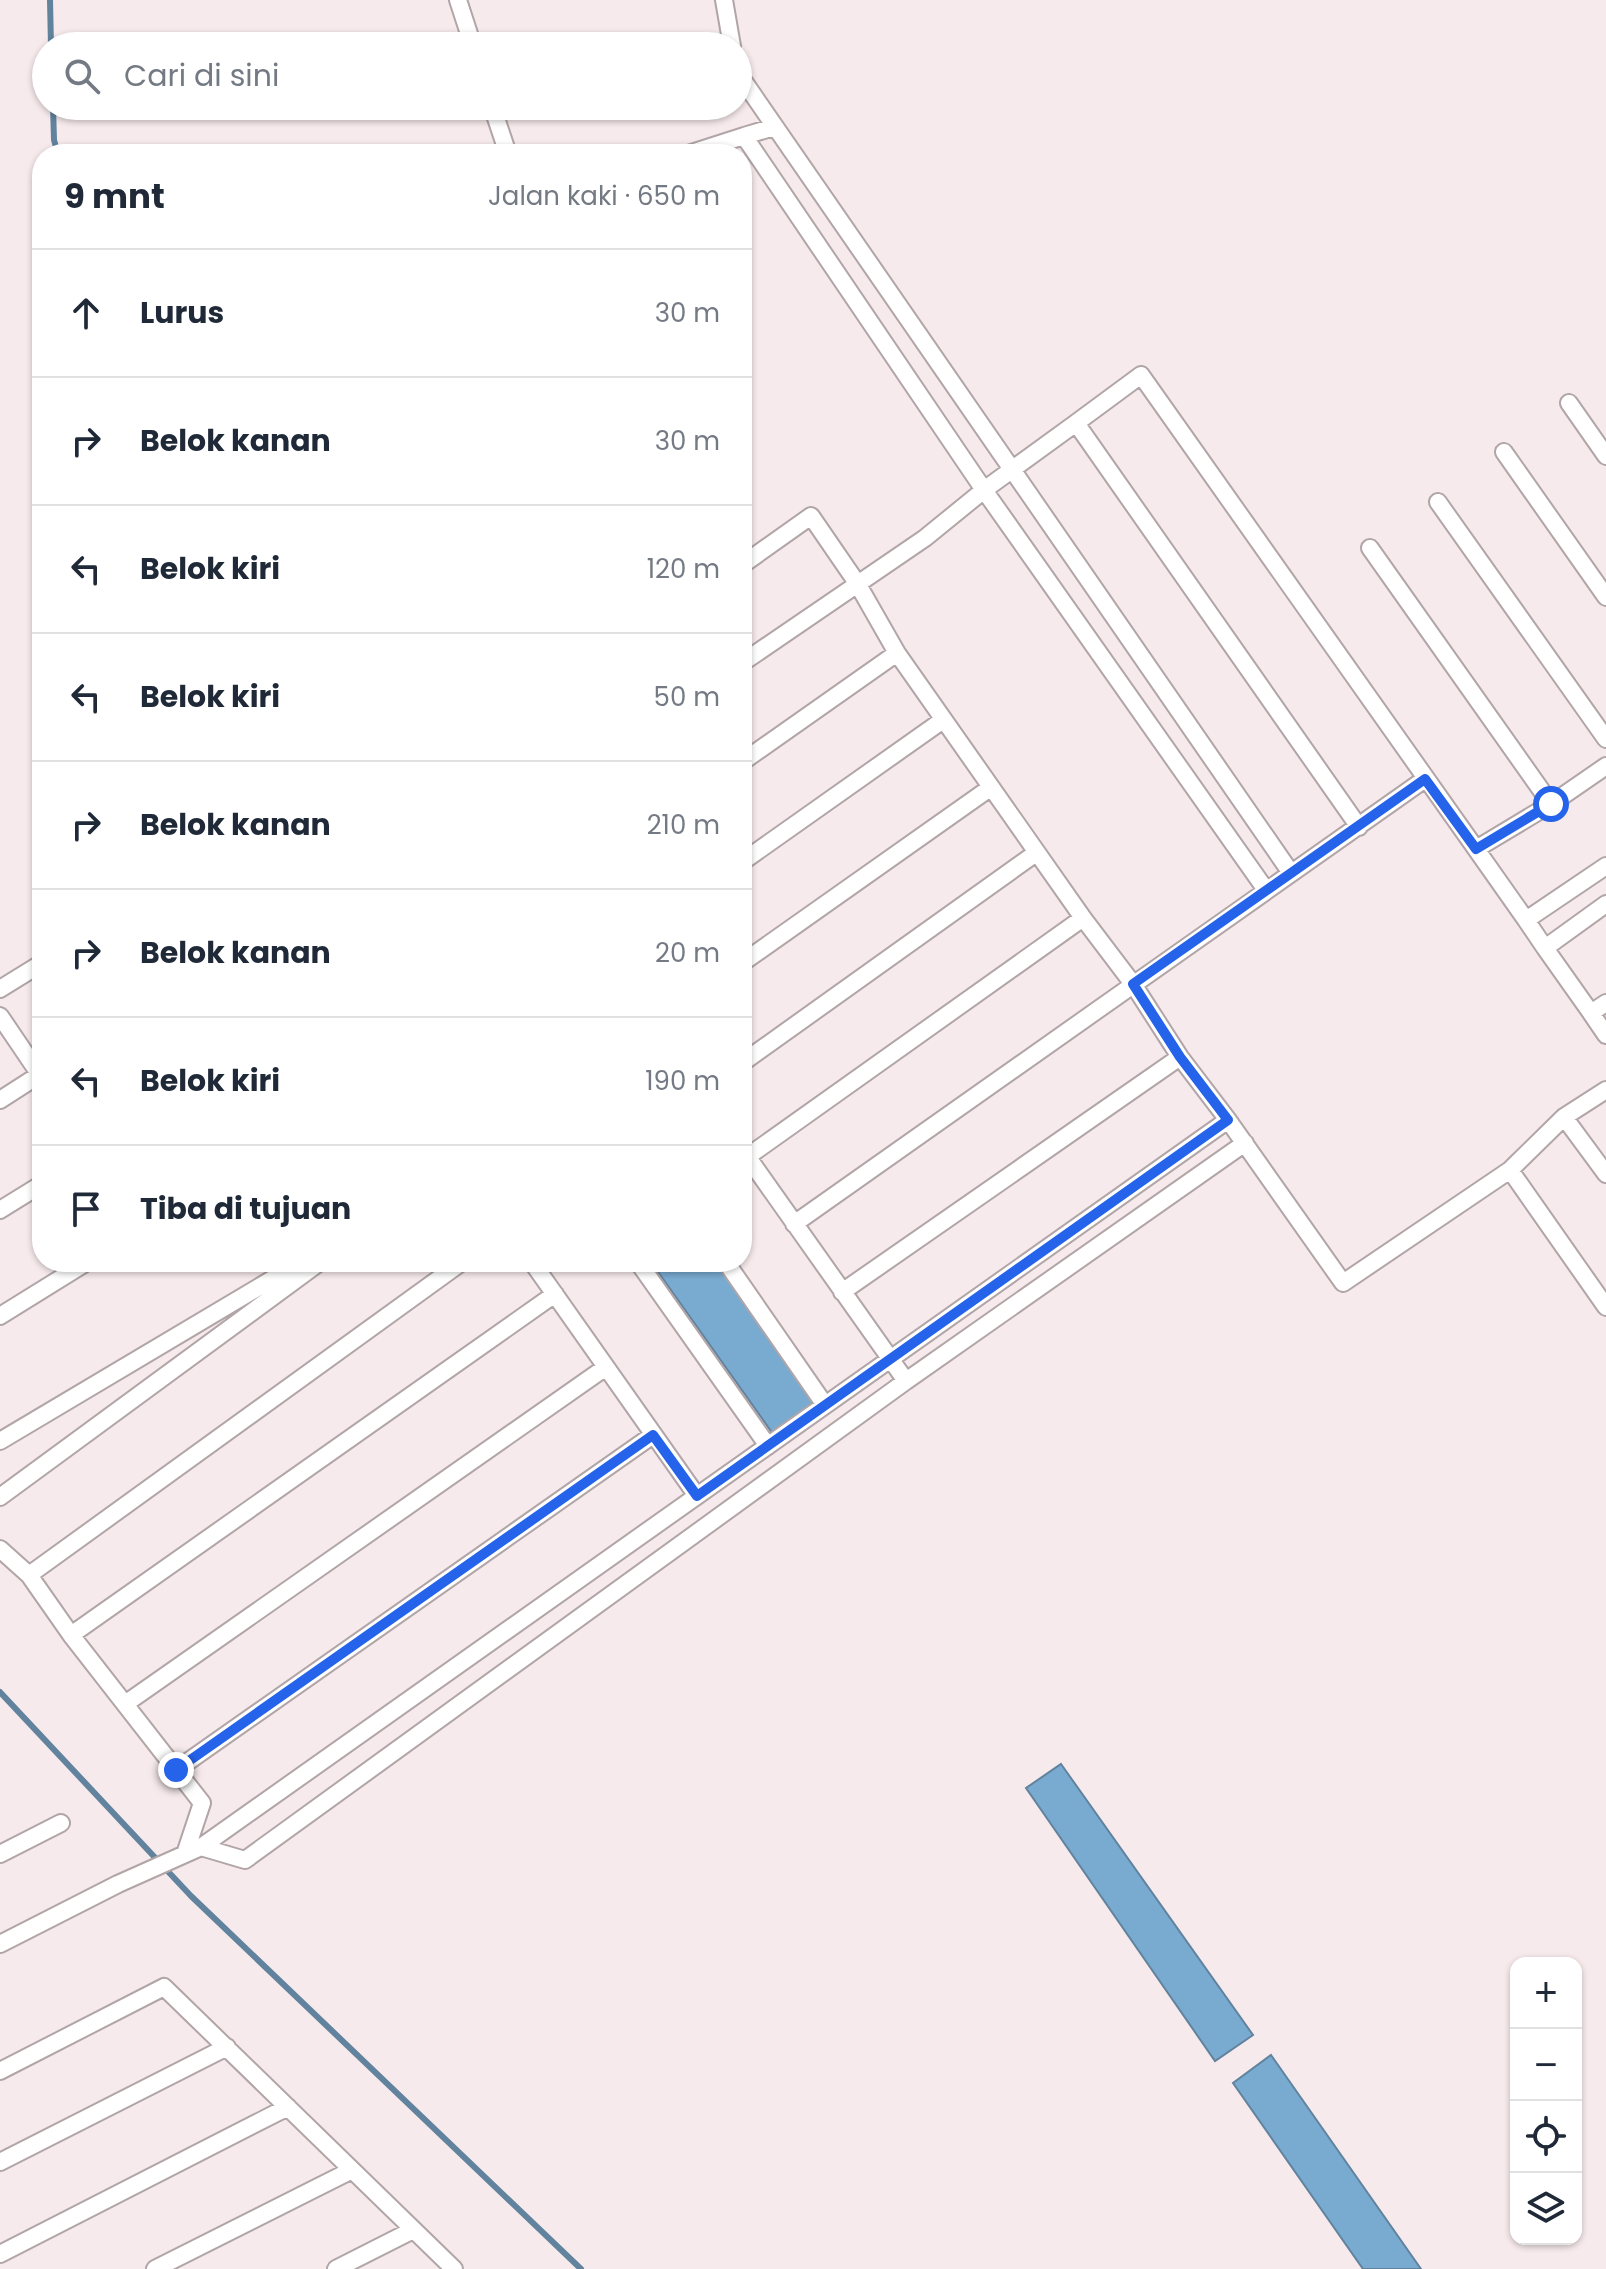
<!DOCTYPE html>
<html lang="id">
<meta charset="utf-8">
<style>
:root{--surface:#fff;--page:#f2f2f3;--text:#1f2937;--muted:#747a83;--line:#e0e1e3}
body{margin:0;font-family:Poppins,sans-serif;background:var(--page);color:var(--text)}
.controls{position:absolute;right:24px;bottom:24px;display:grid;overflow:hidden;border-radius:16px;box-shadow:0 2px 6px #0004}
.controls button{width:72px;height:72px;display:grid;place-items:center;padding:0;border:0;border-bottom:2px solid var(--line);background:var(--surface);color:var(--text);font:40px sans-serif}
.stop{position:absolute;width:24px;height:24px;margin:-18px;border:6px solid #2563eb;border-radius:50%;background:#fff}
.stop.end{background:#2563eb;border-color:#fff;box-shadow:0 2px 8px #0008}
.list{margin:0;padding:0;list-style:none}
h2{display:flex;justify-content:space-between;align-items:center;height:104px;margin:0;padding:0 32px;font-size:34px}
h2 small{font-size:26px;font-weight:400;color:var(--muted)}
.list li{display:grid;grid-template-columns:52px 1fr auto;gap:24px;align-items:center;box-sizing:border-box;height:128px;padding:0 32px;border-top:2px solid var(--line)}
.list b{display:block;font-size:30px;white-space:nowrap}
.list em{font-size:26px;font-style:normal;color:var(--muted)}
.icon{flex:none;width:44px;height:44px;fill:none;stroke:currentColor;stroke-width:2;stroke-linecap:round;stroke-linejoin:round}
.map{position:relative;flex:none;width:1606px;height:2269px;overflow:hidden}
.search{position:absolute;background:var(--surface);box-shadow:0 2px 6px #0004;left:32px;top:32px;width:720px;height:88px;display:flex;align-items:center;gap:20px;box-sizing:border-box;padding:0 28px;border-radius:44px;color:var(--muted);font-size:30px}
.panel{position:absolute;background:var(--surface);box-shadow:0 2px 6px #0004;left:32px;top:144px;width:720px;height:1128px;border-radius:32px}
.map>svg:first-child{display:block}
</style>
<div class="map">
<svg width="1606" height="2269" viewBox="0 0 1606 2269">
<rect width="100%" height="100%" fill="#f7eaec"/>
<path fill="#79abd1" stroke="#61839e" stroke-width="2" d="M651,1262H716L815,1404L773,1434Z
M1061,1764L1253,2035L1215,2061L1026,1788Z
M1271,2055L1421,2269H1363L1233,2083Z"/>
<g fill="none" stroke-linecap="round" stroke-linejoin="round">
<path stroke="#61839e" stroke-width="6" d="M50,0L51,46
M53,106L54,140L58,154
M0,1692L191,1896L581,2269"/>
<g stroke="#b1a5a7" stroke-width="20">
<path id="street" d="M458,0L473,46
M724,0L732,46
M738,73L1291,873
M492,106L508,154
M774,127L744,136L984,490L1266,890
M688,154L744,136
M1569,403L1606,456
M1076,423L1141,375L1476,849L1551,804L1606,766
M1504,452L1606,597
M1438,502L1606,739
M1370,548L1551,804
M742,663L925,538L984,490L1076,423L1359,827
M742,762L897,653
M1476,849L1526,920L1606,866
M742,862L943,720
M1526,920L1545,948L1606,904
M1545,948L1591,1013L1606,1003
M742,963L990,788
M0,989L42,963
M1591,1013L1606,1035
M0,1016L42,1078
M742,1063L1036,853
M0,1100L42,1073
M1564,1117L1606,1174
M1228,1120L1343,1283L1510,1170L1564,1117L1606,1090
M742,1149L906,1381L1245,1143
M747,1157L1083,918
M1510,1170L1606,1307
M0,1210L42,1184
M794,1224L1425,779
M532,1262L697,1496
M638,1262L768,1446
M726,1262L825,1405
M842,1292L1180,1057
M0,1316L87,1262
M0,1441L301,1262
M0,1497L320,1262
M0,1549L29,1575L71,1635L202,1803L185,1854
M29,1575L462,1262
M71,1635L555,1294
M125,1704L606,1367
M176,1770L653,1435
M201,1847L245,1860L906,1381
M0,1854L61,1823
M0,1944L118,1884L201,1847L1228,1120L1180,1057L1133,984L1083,918L897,653L857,583L811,516L742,565
M0,2071L164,1987L454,2269
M0,2162L227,2047
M0,2254L288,2107
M155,2269L352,2170
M336,2269L413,2230"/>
</g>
<use href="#street" stroke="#fff" stroke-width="16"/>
</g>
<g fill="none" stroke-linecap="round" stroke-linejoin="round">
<path stroke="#2563eb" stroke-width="10" d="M176,1770L653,1435L697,1496L1228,1120L1180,1057L1133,984L1425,779L1476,849L1551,804"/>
</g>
</svg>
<div class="controls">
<button>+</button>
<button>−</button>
<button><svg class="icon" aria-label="locate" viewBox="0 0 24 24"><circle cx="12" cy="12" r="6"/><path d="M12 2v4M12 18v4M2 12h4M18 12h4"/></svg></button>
<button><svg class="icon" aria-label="layers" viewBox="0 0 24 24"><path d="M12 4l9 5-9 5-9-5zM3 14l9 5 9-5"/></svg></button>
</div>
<div class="stop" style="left:1551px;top:804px"></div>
<div class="stop end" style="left:176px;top:1770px"></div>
<div class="search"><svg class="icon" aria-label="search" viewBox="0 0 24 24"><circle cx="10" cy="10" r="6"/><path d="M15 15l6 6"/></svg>Cari di sini</div>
<section class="panel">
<h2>9 mnt<small>Jalan kaki · 650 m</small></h2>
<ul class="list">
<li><svg class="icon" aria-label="ahead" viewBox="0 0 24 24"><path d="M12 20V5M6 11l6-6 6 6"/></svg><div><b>Lurus</b></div><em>30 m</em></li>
<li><svg class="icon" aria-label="right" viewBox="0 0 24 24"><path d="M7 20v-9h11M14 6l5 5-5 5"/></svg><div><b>Belok kanan</b></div><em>30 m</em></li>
<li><svg class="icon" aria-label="left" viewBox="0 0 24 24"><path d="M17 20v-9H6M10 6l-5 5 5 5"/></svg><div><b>Belok kiri</b></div><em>120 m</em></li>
<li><svg class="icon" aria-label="left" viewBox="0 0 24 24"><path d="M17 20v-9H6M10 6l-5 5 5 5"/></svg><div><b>Belok kiri</b></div><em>50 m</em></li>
<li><svg class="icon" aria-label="right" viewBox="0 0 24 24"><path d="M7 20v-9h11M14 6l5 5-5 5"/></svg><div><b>Belok kanan</b></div><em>210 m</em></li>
<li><svg class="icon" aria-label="right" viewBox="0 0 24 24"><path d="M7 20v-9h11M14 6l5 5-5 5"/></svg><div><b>Belok kanan</b></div><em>20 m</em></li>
<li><svg class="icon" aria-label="left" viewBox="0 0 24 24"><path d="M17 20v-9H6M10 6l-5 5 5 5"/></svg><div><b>Belok kiri</b></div><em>190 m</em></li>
<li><svg class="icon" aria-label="arrive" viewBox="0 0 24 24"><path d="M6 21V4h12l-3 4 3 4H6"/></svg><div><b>Tiba di tujuan</b></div></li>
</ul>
</section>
</div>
